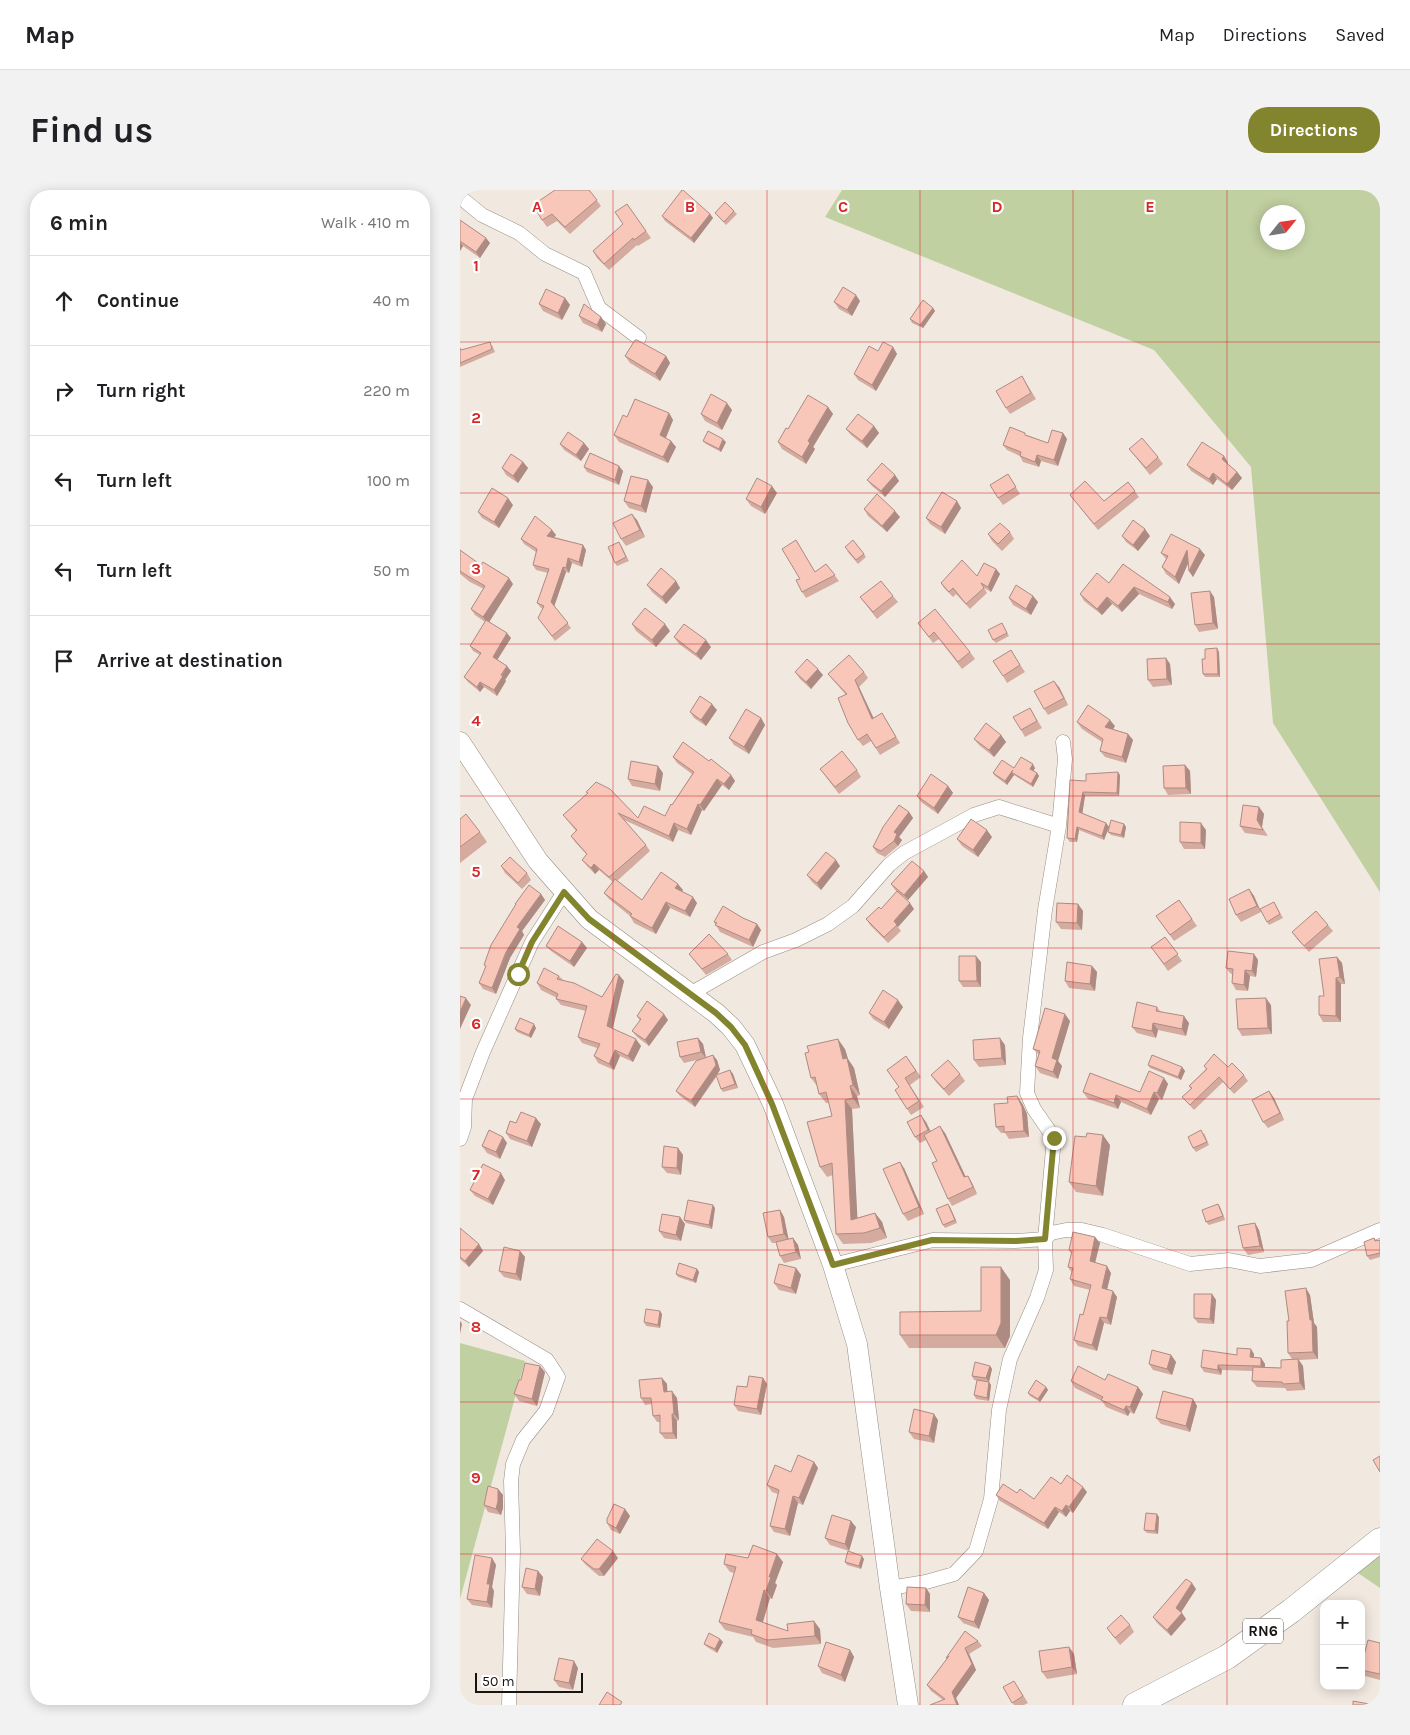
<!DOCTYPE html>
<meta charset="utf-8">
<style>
:root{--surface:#fff;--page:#f2f2f2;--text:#202124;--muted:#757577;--line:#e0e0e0;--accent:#83842e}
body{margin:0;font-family:Karla,sans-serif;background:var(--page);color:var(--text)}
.controls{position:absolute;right:15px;bottom:15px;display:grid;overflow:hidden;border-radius:10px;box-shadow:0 2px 12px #0003}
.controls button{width:45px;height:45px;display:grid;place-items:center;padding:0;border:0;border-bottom:1px solid var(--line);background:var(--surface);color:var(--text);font:25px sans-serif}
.compass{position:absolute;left:800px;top:15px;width:45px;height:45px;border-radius:50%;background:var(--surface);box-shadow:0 2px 12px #0003;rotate:60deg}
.scale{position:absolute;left:15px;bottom:12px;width:108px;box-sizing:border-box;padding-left:5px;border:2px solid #171411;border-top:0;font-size:14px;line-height:18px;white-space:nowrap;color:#171411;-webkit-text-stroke:4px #fff;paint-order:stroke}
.stop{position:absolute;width:15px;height:15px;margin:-11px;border:4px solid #83842e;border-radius:50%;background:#fff}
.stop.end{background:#83842e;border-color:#fff;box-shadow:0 1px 5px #0008}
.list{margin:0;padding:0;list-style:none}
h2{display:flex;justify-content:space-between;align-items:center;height:65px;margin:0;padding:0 20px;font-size:21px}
h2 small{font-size:16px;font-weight:400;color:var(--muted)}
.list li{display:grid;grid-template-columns:32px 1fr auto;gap:15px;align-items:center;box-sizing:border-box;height:90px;padding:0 20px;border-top:1px solid var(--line)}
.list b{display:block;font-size:19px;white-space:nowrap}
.list em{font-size:16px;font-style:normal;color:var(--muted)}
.icon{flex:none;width:28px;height:28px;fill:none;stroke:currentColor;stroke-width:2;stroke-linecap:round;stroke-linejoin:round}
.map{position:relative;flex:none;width:920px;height:1515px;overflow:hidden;border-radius:20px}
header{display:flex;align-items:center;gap:30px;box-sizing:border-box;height:70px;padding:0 25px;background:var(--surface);border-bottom:1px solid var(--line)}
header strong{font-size:24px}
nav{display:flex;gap:28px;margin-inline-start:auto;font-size:18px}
.intro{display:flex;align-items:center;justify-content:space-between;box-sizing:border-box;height:120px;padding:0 30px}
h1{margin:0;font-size:35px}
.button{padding:12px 22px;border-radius:20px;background:var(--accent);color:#fff;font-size:18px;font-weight:700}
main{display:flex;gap:30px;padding:0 30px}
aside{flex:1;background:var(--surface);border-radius:20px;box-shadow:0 2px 12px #0003}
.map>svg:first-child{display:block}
</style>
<header>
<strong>Map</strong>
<nav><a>Map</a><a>Directions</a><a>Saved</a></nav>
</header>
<div class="intro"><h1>Find us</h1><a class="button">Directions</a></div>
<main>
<aside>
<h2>6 min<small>Walk · 410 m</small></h2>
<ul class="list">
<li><svg class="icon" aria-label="ahead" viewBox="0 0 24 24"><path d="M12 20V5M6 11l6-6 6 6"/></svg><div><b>Continue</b></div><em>40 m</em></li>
<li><svg class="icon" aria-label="right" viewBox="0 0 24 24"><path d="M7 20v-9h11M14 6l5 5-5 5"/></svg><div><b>Turn right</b></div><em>220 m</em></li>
<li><svg class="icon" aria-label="left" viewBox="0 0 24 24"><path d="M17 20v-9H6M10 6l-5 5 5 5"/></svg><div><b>Turn left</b></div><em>100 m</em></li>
<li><svg class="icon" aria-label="left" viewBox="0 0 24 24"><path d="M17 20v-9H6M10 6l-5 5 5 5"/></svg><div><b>Turn left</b></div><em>50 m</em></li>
<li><svg class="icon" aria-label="arrive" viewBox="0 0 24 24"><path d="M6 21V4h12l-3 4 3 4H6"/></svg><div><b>Arrive at destination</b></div></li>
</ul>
</aside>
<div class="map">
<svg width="920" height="1515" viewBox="0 0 920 1515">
<rect width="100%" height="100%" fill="#f1e9e0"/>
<path fill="#c1d0a1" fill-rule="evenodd" d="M382,0H920V702L813,533L791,277L694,160L365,27ZM808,22H838V52H808Z
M0,1153L65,1171L0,1409Z
M920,1364V1398L895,1381Z"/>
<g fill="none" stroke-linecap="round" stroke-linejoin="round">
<g stroke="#958d85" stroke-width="15">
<path id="minor" d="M0,7L22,25L59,43L85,64L124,83L139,118L179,148
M230,804L303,762L336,750L368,734L393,716L429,675L444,663L514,625L539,617L599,636
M0,949L4,937L5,909L23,862L72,752L104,702
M373,1075L473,1050L555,1051L585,1049L591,1043L606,1040H622L643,1045L730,1074L769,1070L800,1076L851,1070L920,1040
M0,1119L87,1170L98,1187L86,1221L63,1250L53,1274L51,1291L53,1361L49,1515
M430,1398L466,1392L494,1384L516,1361L531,1309L539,1220L550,1169L577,1108L586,1080L585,1049L594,948L574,919L567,903L570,848L585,720L599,636L605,569L603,552"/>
</g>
<g stroke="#958d85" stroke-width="21">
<path id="secondary" d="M0,552L78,671L129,729L256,823L271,837L285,855L313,914L373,1075L397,1154L430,1398L448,1515"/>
</g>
<g stroke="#958d85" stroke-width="25">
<path id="trunk" d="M675,1515L767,1467L831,1421L920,1350"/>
</g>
<use href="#minor" stroke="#fff" stroke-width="14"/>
<use href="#secondary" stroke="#fff" stroke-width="20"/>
<use href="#trunk" stroke="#fff" stroke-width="24"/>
</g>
<path fill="#d5ab9f" d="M129,0L141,16L110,44L97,31L87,37L82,30Z
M167,14L191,48L178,56L177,55L149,80L137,68L133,61L163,34Z
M274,21L277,24L266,35L255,23Z
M250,24L253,28L234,53L205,31L202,26Z
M0,30L26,48L30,53L20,68L3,56L0,61Z
M105,108L110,115L102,130L83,121L79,114Z
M400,111L392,126L379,119L374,112Z
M473,118L475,121L463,138L452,133L450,129Z
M119,126L141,127L146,134L142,142L123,133Z
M32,155L35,162L0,177V158L1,160Z
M433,157L437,164L416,201L398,190L394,184L418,161Z
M165,166H206L210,173L200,191L170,173Z
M562,186L576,209L550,224L546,218Z
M368,217L373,224L353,257L355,259L346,274L322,259L318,252L328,239Z
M272,220L262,240L245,231L241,224Z
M209,223L213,230L206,248L211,251L216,257L208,273L159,252L154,245L167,227Z
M414,236L419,243L407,258L391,245L386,239Z
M603,243L607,249L598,276L581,271L579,277L563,272L560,266L547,260L543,255L567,245L588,253Z
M243,251L266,252L261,262L246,254Z
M124,253L129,259L121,271L104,260L100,254Z
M669,259L698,267L703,274L690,285Z
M764,266L768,273L767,274L777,282L782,288L772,300L757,289L753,295L731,281L727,275Z
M63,272L68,278L58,293L46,285L42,278Z
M124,277L163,281L159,295L127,282Z
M435,285L439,291L425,307L412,296L407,290Z
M552,291L560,304L543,315L538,308Z
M668,292L679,307L638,340L610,305L644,311Z
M193,297L186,323L169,318L164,311Z
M317,303L305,324L291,316L286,309Z
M497,311L501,318L485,344L470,334L466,328Z
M53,315L39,338L22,328L18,322Z
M404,319L440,327L427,342L408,326Z
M177,330L185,347L166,356L161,349Z
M92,340L96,345L94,347L123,355L126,360L122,377L112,373L109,383L106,382L94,416L111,438L95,451L82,433L83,419L81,418L77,413L88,383L76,380L73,375L76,362L64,354L61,349Z
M550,342L554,349L542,361L532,351L528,344Z
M662,346H690L678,361L666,352Z
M336,350L355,382L366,374L379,391L346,408L342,402Z
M161,355L169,371L157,376L155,373Z
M0,360L21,375L53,394L29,432L51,448L37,470L51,481L45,490L46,491L37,506L24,497L20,502L8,492L4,487L20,465L13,461L10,456L25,432L15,425L11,419L24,399L10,392L0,384Z
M387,361L404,364L406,367L398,374Z
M701,363L745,365L733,387L729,381L728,373L719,394L706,384L702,377L706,369Z
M663,374L715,414L712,419L679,404L662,422L652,414L642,425L624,411L620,404L649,393Z
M536,379L540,384L531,402L524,398L527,403L510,419L496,404L493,407L484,398L481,393L517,386Z
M216,391L220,398L206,414L192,402L187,395Z
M433,406L438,412L417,429L400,407Z
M573,406L578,412L571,425L553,415L549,408Z
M754,407L758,439L739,442L735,435Z
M458,433L510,462L515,469L502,479L479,449L473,453Z
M542,433L549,446L536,453L533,450Z
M172,434L210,441L196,457L176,441Z
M214,447L251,457L241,470L219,454Z
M757,458L759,462L760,487H745L743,484L745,469Z
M555,467L565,482L547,493L543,486Z
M706,468L710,474L712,495L693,497L688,490Z
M335,482L363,485L351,499L340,489Z
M404,482L408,488L399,497L413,528L422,523L440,553L420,565L411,551L403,556L398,550L386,505L373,490L368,484Z
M599,497L608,515L588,525L584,519Z
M570,518L582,538L565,547L561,540Z
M257,520L246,536L234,528L230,522Z
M301,528L305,535L289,564L274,555L269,548Z
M617,532L655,536L653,539L668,544L673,550L666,573L645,567L640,561L642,552L622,539Z
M541,545L546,552L534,567L519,555L514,549Z
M213,567L249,571L271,585L275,591L269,600L262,595L244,621L242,620L231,645L218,640L213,652L164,630L186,655L190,661L157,691L182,710L223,700L222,701L237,713L230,727L210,718L196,744L174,733L170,726L149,709L144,703L153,692L139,680L135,684L127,676L122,670L127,665L115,652L111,646L116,641L103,625L128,603L178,628L205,626L212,615L232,584L217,573Z
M725,575L730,581L731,604L708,605L704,598Z
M554,578H575L573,581L577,583L579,586L573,597L554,585L547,595L535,586L533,583Z
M360,579L397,580L401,587L379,604Z
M203,583L200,601L172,596L168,589Z
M660,585L659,606H625L622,623L646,633L649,637L644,650L619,640L617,652H610L607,648L626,591Z
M488,596L493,603L478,624L461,612L457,606Z
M799,617L804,624L802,637L808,646L785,643L780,636Z
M449,622L453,628L439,647L442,650L438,656L425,667L417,663L413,657Z
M0,629L20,642L27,652L0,673Z
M664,634L666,637L664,648L651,645L648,642Z
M746,640L745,659H724L720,652Z
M532,647L518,667L502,656L497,649Z
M41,676L67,683L71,690L62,699L45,683Z
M380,676L361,700L352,692L347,685Z
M464,681L468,687L448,710L435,700L431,694Z
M789,699L794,706L801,722L781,732L776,725Z
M81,704L85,710L62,741L64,745L50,768L36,804L23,799L19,793L26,777L24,775Z
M719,710L737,736L714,751L696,726Z
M814,712L823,728L809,735L807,732Z
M618,714L623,721L622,740L601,739L596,732Z
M421,719H454L438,737L441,741L428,753L410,735L406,729Z
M283,728L297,734L301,740L293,757L260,742L254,732Z
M868,735L873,741L849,762L837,749L832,742Z
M705,747L722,771L708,781L691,757Z
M122,752L127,758L114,777L91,761L86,756Z
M229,764H268L272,770L246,785Z
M794,764L798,770L796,787L790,786L788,801L776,800L772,793V784H771L766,778Z
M877,767L882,773L885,794H881V832H863L859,825Z
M521,772V797H503L499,791Z
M632,776L637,782L635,801L609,798L605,791Z
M159,785L164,791L152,838L181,856L173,872L160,866L154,880L138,873L134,866L137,858L122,853L118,847L126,821L101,815L96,809L97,808L81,800L77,793L99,786L103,790L142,807Z
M811,815L812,844L782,846L778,839Z
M443,817L429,839L413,829L409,823Z
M697,817L700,821L729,833L726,846L698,840L696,848L677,843L672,837Z
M177,826L208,830L189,856L177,847L172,841L180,831Z
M610,831L598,871L602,876L598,889L580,883L575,876L579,865L573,859Z
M76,838L71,848L57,842L55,839Z
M238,848L243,854L246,867L257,870L260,880L257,885L270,880L273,884L278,898L263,902L261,899L257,886L235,917L220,906L216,901L237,870L224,873L220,867Z
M545,855L546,875L519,877L514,870Z
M385,859L388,869L394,878L400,905L397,906L400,918L392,919L397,1028L415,1023L422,1032L427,1048L411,1053L383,1054L376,1044L373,985L367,987L360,977L372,926L369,913H366L359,904L357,896L351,888Z
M446,866L461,887L450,895L464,917L451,925L447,919L439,897Z
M688,875L722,877L725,881L721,890L690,878Z
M744,876L768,877L784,885L788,891L774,904L763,892L734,920L722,907L731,899L729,896L746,879Z
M500,884L505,891L489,906L476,892L471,885Z
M704,888L708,894L702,910L699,909L691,925L661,912L658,919L628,909L623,902H680Z
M809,901L814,908L824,930L808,938L803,932Z
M562,913L567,924L569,947L549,949L545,943H541L536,937Z
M466,932L470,941L485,943L506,987L508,986L512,993L517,1004L492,1016L488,1009L477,971L466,950L460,953L455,947Z
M56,933L81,934L72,957L50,949L46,943Z
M744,943L749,955L736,962L733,958Z
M47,953L40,969L27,963L22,956Z
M650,955L643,1006L616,1002L609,992Z
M218,958L223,965L221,985L207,983L202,977Z
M444,978L464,1024L448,1031L443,1024Z
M45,990L33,1015L15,1006L10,1000Z
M758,1014L760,1017L765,1030L749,1035L746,1032Z
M490,1017L497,1033L485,1038L483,1035Z
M255,1018L252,1039L226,1033L224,1030Z
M320,1020L324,1027L328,1049L333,1048L338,1055L341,1069L324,1073L320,1066L316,1053H312L308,1047Z
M220,1027L225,1034L221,1051L204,1048L199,1041Z
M795,1033L799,1040L804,1062L788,1065L783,1058Z
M0,1038L23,1061L9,1077L0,1069Z
M635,1047L640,1053L635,1072L651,1083L647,1099L657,1107L651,1135L644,1133L637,1161L618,1156L614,1150L623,1125L630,1100L614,1096L610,1089L612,1083L608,1077L611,1064L609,1060Z
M914,1048L917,1051L920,1050V1067L910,1070L907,1066Z
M60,1061L65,1067L61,1091L44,1087L39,1081Z
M336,1078L341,1085L336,1104L319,1100L314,1093Z
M237,1079L239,1082L236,1093L218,1087L216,1084Z
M550,1090V1146L545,1158H449L440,1145L521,1121Z
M752,1104L756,1110L754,1134L738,1133L734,1128Z
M850,1105L854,1133L857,1137L858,1169L839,1170L843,1176L845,1200L827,1201L825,1198L797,1197L792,1191L793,1181L762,1180L761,1185L744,1182L741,1177L777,1165L794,1164V1167L801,1168L805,1174V1177L821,1178L832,1169L828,1163L829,1131Z
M202,1124L200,1138L186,1136L184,1132Z
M711,1165L716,1172L712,1185L693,1180L689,1174Z
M530,1176L532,1179L529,1192L514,1190L512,1186Z
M85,1182L77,1216L59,1211L54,1204L61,1190Z
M202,1188L207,1194V1202L217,1208L219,1230L217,1231V1249H205L200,1243V1232H197L193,1226L192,1214L185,1215L181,1208Z
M303,1188L307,1194L301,1225L278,1221L274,1215L287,1197Z
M645,1190L678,1197L683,1204L674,1224L670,1222L668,1226L646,1217L642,1211L615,1198L611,1191Z
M529,1192L531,1195L529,1211L516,1209L514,1205Z
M586,1197L588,1200L580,1212L570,1206L568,1203Z
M733,1209L737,1216L730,1242L701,1234L696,1228Z
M478,1230L474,1253L454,1249L449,1242Z
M354,1272L358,1278L343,1315L338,1313L330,1346L314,1342L310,1336L318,1304L312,1302L307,1295L331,1282Z
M601,1294L627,1302L613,1323L610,1321L606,1327L599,1322L588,1339L540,1311L536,1305L557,1303L574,1309Z
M38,1299L43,1305V1318L41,1325L28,1322L24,1315Z
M165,1319L170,1326L160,1344L151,1340L147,1333Z
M699,1327L698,1344L687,1343L684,1340Z
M396,1337L389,1361L370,1355L365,1348Z
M32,1368L36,1375L32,1397L34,1401L32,1418L12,1415L7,1409Z
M158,1368L144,1386H139L126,1375L121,1369Z
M288,1368L323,1372L315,1393L317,1395L312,1409L310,1408L303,1432L328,1441L360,1439L361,1454L313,1458L296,1452L293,1447L265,1440L259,1432L274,1383L270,1382L264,1374Z
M404,1369L401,1379L387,1375L385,1372Z
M78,1381L83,1387L80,1406L67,1404L62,1397Z
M466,1398L470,1404V1422L451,1421L446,1414Z
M736,1399L721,1422L726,1429L711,1446L697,1433L693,1427Z
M524,1403L529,1410L519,1439L503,1433L498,1427Z
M670,1435L674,1442L660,1455L647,1438Z
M260,1449L263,1452L257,1463L247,1457L244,1454Z
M518,1451L522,1456L509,1464L516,1480L496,1508L499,1515H470L483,1510L471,1501L467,1495L487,1469L486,1468Z
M920,1453V1490L905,1486L901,1480V1477Z
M609,1457L614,1464L617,1484L587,1489L582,1482Z
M390,1460L394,1467L385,1492L362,1483L358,1476Z
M118,1478L113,1500L99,1497L94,1490Z
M543,1497H558L568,1513L564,1515H554Z"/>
<path fill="#ae8b82" d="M250,24L253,28L234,53L231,48Z
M26,48L30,53L20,68L16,62Z
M0,52L3,56L0,61Z
M396,105L400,111L392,126L387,120Z
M105,108L110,115L102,130L98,123Z
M473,118L475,121L463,138L460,135Z
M141,127L146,134L142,142L137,135Z
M433,157L437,164L416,201L412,195Z
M206,166L210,173L200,191L195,184Z
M267,213L272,220L262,240L257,233Z
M368,217L373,224L353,257L355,259L346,274L342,267L348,251Z
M209,223L213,230L204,252L200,245Z
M414,236L419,243L407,258L402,251Z
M603,243L607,249L598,276L594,270Z
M263,249L266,252L261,262L259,259Z
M211,251L216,257L208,273L203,267Z
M124,253L129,259L121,271L116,265Z
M577,265L581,271L579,277L575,272Z
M764,266L768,273L766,275L762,269Z
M63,272L68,278L58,293L53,286Z
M159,276L163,281L159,295L155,290Z
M777,282L782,288L772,300L767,294Z
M753,283L757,289L753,295L749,289Z
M435,285L439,291L425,307L421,301Z
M188,290L193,297L186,323L181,316Z
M312,296L317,303L305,324L301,317Z
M48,308L53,315L39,338L34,332Z
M497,311L501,318L485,344L481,337Z
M435,321L440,327L427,342L422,336Z
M172,324L177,330L185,347L180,340Z
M685,339L690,346L678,361L673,355Z
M92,340L96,345L91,351L87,346Z
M123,355L126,360L122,377L119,372Z
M740,359L745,365L733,387L729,381Z
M727,360L731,367L719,394L715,387Z
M108,368L112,373L109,383L106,378Z
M103,377L106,382L94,417L91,412Z
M536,379L540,384L531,402L528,397Z
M49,388L53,394L28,434L23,427Z
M216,391L220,398L206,414L202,407Z
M674,397L679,404L662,422L658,416Z
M750,401L754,407L758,439L753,433Z
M573,406L578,412L571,425L566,419Z
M647,407L652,414L642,425L637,419Z
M710,407L715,414L712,419L708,412Z
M205,434L210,441L196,457L192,450Z
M47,443L51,448L36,472L33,467Z
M246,450L251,457L241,470L236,464Z
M757,458L759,462L760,487L758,484Z
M706,468L710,474L712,495L707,489Z
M47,476L51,481L45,490L46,491L37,506L34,500Z
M358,479L363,485L351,499L346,492Z
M395,490L399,497L417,535L412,529Z
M594,491L599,497L608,515L604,508Z
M20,492L24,497L20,502L17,497Z
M252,514L257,520L246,536L241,530Z
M301,528L305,535L289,564L284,557Z
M650,530L655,536L650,544L645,537Z
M668,544L673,550L666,573L662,567Z
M541,545L546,552L534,567L529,560Z
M573,574L575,578L573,582L570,579Z
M725,575L730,581L731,604L726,598Z
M198,576L203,583L200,601L195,594Z
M551,582L554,585L547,595L545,591Z
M658,582L660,585L659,606L657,603Z
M577,583L579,586L573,597L571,594Z
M271,585L275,591L269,600L264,594Z
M257,589L262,595L244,621L240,615Z
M488,596L493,603L478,624L474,618Z
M623,602L625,606L622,626L619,622Z
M238,614L242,620L231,645L227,639Z
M799,617L804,624L802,637L808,646L797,630Z
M449,622L453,628L439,647L442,650L438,656L434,651V642Z
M214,633L218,640L213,652L209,646Z
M646,633L649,637L644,650L642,646Z
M741,633L746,640L745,659L741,653Z
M664,634L666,637L664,648L661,645Z
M617,637L619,640L617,652L615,649Z
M527,640L532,647L518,667L513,660Z
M376,670L380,676L361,700L357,693Z
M134,674L139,680L135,684L131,678Z
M464,681L468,687L448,710L444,705Z
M218,694L223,700L220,704L215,698Z
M789,699L794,706L801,722L797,716Z
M81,704L85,710L62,741L64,745L50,768L36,804L32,798L57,737Z
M233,707L237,713L230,727L225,721Z
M206,712L210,718L196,744L192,738Z
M450,713L454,719L438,737L434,731Z
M618,714L623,721L622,740L617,733Z
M297,734L301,740L293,757L289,750Z
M122,752L127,758L114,777L110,771Z
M794,764L798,770L796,787L792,781Z
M516,766L521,772V797L517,791Z
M877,767L882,773L885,794L880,787Z
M632,776L637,782L635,801L630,794Z
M785,780L790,786L788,801L784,795Z
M159,785L164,791L152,842L147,836Z
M876,788L881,794V832L876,826Z
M6,808L11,815L0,839V822Z
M806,808L811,815L812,844L808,838Z
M438,810L443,817L429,839L424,832Z
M204,824L208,830L189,856L185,850Z
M605,824L610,831L598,871L602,876L598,889L593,882L592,868Z
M724,826L729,833L726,846L722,839Z
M693,833L698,840L696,848L692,841Z
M74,834L76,838L71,848L69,845Z
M238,848L243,854L246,868L241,862Z
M540,848L545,855L546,875L542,868Z
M176,849L181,856L173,872L168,866Z
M378,849L385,859L388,869L394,878L400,905L393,895L383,869Z
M155,860L160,866L154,880L149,874Z
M253,865L257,870L260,880L235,917L231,911Z
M722,877L725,881L721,890L718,887Z
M270,880L273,884L278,898L275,894Z
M704,888L708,894L702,910L697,903Z
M390,896L397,906L400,918L393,908Z
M809,901L814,908L824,930L820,923Z
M694,902L699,909L691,925L687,919Z
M656,905L661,912L658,919L654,913Z
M557,906L562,913L567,924L569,947L564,941Z
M385,910L392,919L398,1040L391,1030Z
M461,925L466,932L473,946L468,940Z
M76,928L81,934L72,957L67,951Z
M480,936L485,943L509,994L504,987Z
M643,945L650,955L643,1006L636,996Z
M43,947L47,953L40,969L36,962Z
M218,958L223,965L221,985L217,978Z
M440,972L444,978L464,1024L459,1017Z
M41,983L45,990L33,1015L28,1009Z
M508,986L512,993L517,1004L513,997Z
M488,1014L490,1017L497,1033L495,1030Z
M758,1014L760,1017L765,1030L763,1026Z
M253,1015L255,1018L252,1039L249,1035Z
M320,1020L324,1027L329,1051L324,1044Z
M415,1023L422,1032L427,1048L420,1038Z
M220,1027L225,1034L221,1051L216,1045Z
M795,1033L799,1040L804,1062L800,1056Z
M635,1047L640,1053L634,1077L630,1071Z
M333,1048L338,1055L341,1069L336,1062Z
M19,1054L23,1061L9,1077L5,1071Z
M60,1061L65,1067L61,1091L56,1084Z
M647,1076L651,1083L646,1104L642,1098Z
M541,1077L550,1090V1146L545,1158L536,1145Z
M336,1078L341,1085L336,1104L331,1098Z
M237,1079L239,1082L236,1093L233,1090Z
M846,1098L850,1105L854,1133L857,1137L858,1169L853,1162L850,1130Z
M653,1101L657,1107L651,1135L647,1128Z
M752,1104L756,1110L754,1134L750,1129Z
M200,1121L202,1124L200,1138L198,1135Z
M640,1127L644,1133L637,1161L632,1155Z
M0,1131L2,1134L0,1144Z
M791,1159L794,1164V1172L790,1167Z
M711,1165L716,1172L712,1185L707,1179Z
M801,1168L805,1174L804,1181L801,1176Z
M838,1169L843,1176L845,1200L840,1193Z
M758,1175L762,1180L761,1185L758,1180Z
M80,1176L85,1182L77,1216L72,1209Z
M530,1176L532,1179L529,1192L526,1188Z
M202,1188L207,1194L208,1209L204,1202Z
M303,1188L307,1194L301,1225L297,1219Z
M529,1192L531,1195L529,1211L527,1208Z
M586,1197L588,1200L580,1212L578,1209Z
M678,1197L683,1204L674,1224L670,1217Z
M212,1201L217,1208L219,1230L214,1224Z
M733,1209L737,1216L730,1242L726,1236Z
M666,1216L670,1222L668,1226L664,1220Z
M212,1224L217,1231V1249L213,1243Z
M474,1224L478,1230L474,1253L469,1246Z
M354,1272L358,1278L343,1315L339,1308Z
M623,1297L627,1302L613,1323L609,1317Z
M38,1299L43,1305V1318L41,1325L36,1319Z
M333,1306L338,1313L330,1346L325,1339Z
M606,1315L610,1321L606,1327L602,1321Z
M595,1317L599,1322L588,1339L584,1333Z
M165,1319L170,1326L160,1344L156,1338Z
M697,1324L699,1327L698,1344L695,1341Z
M391,1331L396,1337L389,1361L385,1354Z
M153,1361L158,1368L144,1386L139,1379Z
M317,1364L323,1372L315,1393L317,1395L312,1409L306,1401L309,1387Z
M402,1366L404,1369L401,1379L399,1376Z
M32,1368L36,1375L32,1397L34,1401L32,1418L27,1412V1394Z
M78,1381L83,1387L80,1406L75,1399Z
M732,1393L736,1399L720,1424L716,1418Z
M466,1398L470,1404V1422L465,1415Z
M304,1400L310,1408L301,1438L296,1430Z
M524,1403L529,1410L519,1439L514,1432Z
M722,1423L726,1429L711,1446L707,1440Z
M354,1431L360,1439L361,1454L355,1446Z
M260,1449L263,1452L257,1463L255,1459Z
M609,1457L614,1464L617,1484L612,1477Z
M505,1458L509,1464L516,1480L496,1508L499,1515H497L492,1502Z
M390,1460L394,1467L385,1492L381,1485Z
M114,1471L118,1478L113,1500L109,1493Z"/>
<path fill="#f8c7b9" stroke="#ae8b82" d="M95,0H129L137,10L105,37L92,24L82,30L73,15Z
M222,0H223L250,24L231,48L202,26Z
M265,12L274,21L264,32L255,23Z
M167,14L186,41L174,50L173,48L144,74L133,61L163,34L155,22Z
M0,30L26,48L16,62L0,51Z
M383,97L396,105L387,120L374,112Z
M86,99L105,108L98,123L79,114Z
M463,110L473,118L460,135L450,129Z
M124,114L141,127L137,135L119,126Z
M175,150H177L206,166L195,184L165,166Z
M30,152L32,159L0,173V158L1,160Z
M423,152L433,157L412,195L394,184L409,156L418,161Z
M562,186L571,203L546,218L536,201Z
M251,204L267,213L257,233L241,224Z
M348,205L368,217L348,251L350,253L342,267L318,252L326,238L328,239Z
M175,209L209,223L200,245L211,251L203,267L154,245L163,225L167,227Z
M398,224L414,236L402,251L386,239Z
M550,237L565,243V245L588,253L592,240L603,243L594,270L577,265L575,272L560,266L561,262L543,255Z
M248,241L263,249L259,259L243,251Z
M108,242L124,253L116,265L100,254Z
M682,248L698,267L686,278L669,259Z
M742,252L764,266L762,269L777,282L767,294L753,283L749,289L727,275Z
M130,263L159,276L155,290L124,277Z
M51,264L63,272L53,286L42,278Z
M422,273L435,285L421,301L407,290Z
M548,284L556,297L538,308L530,295Z
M171,286L188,290L181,316L164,311Z
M297,288L312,296L301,317L286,309Z
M625,291L644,311L668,292L675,301L634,334L610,305Z
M32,298L48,308L34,332L18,322Z
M482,302L497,311L481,337L466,328Z
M417,304L435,321L422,336L404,319Z
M172,324L180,340L161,349L153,333Z
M75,326L92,340L87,346L123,355L119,372L108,368L106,378L103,377L91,412L108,433L92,446L78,428L84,416L77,413L89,379L73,375L77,359L61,349Z
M673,330L685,339L673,355L662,346Z
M540,333L550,342L538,354L528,344Z
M711,344L740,359L729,381L727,360L715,387L702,377L708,366L701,363Z
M336,350L355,382L366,374L375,385L342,402L336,390L340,389L322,359Z
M393,350L404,364L396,370L385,357Z
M159,352L166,367L155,373L148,357Z
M0,360L21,375L23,372L49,388L23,427L11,419L25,396L6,385L0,381Z
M502,370L517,386L524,373L536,379L528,397L521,393L524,398L506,414L493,398L489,402L481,393Z
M663,374L710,407L708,412L674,397L658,416L647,407L637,419L620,404L637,383L649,393Z
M201,378L216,391L202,407L187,395Z
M421,391L433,406L413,422L400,407Z
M556,395L573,406L566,419L549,408Z
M750,401L753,433L735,435L731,403Z
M185,418L205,434L192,450L172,434Z
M475,419L510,462L498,472L474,442L469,447L458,433Z
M26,430L47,443L33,467L47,476L41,485L43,486L34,500L20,492L17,497L4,487L21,463L10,456Z
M542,433L547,443L533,450L528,440Z
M224,434L246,450L236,464L214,447Z
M757,458L758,484H743L742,469H745V459Z
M551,460L560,475L543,486L533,471Z
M389,465L404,482L395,490L412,529L422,523L436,547L416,558L407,544L398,550L388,533L378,508L387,504L368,484Z
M706,468L707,489L688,490L687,469Z
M347,469L358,479L346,492L335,482Z
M594,491L604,508L584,519L574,501Z
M240,506L252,514L241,530L230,522Z
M628,515L650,530L645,537L668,544L662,567L640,561L643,549L617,532Z
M570,518L577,531L561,540L553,527Z
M286,519L301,528L284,557L269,548Z
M526,533L541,545L529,560L514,549Z
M223,552L249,571L251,569L271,585L264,594L257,589L240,615L238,614L227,639L214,633L209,646L158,623L186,655L149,687L134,674L131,678L122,670L127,664L111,646L117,640L103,625L128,603L126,602L136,592L150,599L178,628L184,616L205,626L211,614L212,615L234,582L213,567Z
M382,561L397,580L375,597L360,579Z
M561,567L573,574L570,579L577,583L571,594L551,582L553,580L545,591L533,583L542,570L554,578Z
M171,571L198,576L195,594L168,589Z
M725,575L726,598H704L703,576Z
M658,582L657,603L623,602L619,622L646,633L642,646L617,637L615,649L607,648L610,590L626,591V584Z
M471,584L488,596L474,618L457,606Z
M439,615L449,622L434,642L437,644L434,651L421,661L413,657L423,637Z
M783,615L799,617L797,630L803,640L780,636Z
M6,624L20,642L0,657V629Z
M511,629L527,640L513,660L497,649Z
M651,630L664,634L661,645L648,642Z
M720,632L741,633V653L720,652Z
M366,662L376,670L357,693L347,685Z
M50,667L67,683L58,693L41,676Z
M452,671L464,681L444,705L431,694Z
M201,682L218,694L215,698L233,707L225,721L206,712L192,738L170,726L172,724L144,703L155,689L182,710Z
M69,695L81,704L57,737L60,739L46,762L32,798L19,793L26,776L24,775L31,755L56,714H55Z
M789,699L797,716L776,725L769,709Z
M437,701L450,713L434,731L437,735L424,747L406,729L419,717L421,719Z
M719,710L732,729L710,745L696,726Z
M814,712L820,724L807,732L800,719Z
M597,713L618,714L617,733L596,732Z
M263,716L283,728L297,734L289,750L255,735L257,733L254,732Z
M856,721L868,735L844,756L832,742Z
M98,736L122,752L110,771L86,756Z
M249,744L268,764L242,779L229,764Z
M705,747L718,764L704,774L691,757Z
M768,761L794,764L792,781L785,780L784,795L772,793L773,779L766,778Z
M499,766H516L517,791H499Z
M877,767L880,787L876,788V826L859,825V806H864L859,769Z
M607,772L632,776L630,794L605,791Z
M84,778L99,786L97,789L114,793L142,807L156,784L159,785L147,836L176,849L168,866L155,860L149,874L134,866L140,854L118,847L127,816L96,809L98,804L77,793Z
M423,800L438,810L424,832L409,823Z
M0,806L6,808L0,822Z
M806,808L808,838L778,839L776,809Z
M187,811L204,824L185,850L172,841L181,829L177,826Z
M677,812L697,817L696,821L724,826L722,839L693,833L692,841L672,837Z
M585,818L605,824L592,868L597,870L593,882L575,876L580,861L573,859Z
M60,828L74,834L69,845L55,839Z
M238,848L241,862L220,867L217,852Z
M540,848L542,868L514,870L513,850Z
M378,849L383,869L387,868L393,895L390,896L393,908L385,910L391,1030L415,1023L420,1038L404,1043L376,1044L372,973L360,977L347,932L372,926L366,902L359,904L355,887L351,888L345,863L349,862L347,856Z
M754,864L768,877L772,873L784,885L770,899L759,887L730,915L722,907L732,898L729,896L747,879L744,876Z
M253,865L256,875L231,911L216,901L236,871Z
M692,865L722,877L718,887L688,875Z
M446,866L456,881L445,888L459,911L447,919L435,900L439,897L427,880Z
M488,870L500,884L484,899L471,885Z
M270,880L275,894L261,899L256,885Z
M689,881L704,888L697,903L694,902L687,919L656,905L654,913L623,902L630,883L680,902Z
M809,901L820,923L803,932L792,910Z
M557,906L562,917L564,941L544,942V936L536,937L534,914L548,913L547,907Z
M61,922L76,928L67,951L46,943L50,931L56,933Z
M461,925L468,940L455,947L447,932Z
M480,936L504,987L508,986L513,997L488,1009L472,973L477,971L464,945Z
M29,940L43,947L36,962L22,956Z
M741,940L747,952L733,958L728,947Z
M627,943L643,945L636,996L609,992L615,946L626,947Z
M204,956L218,958L217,978L202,977Z
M440,972L459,1017L443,1024L423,979Z
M23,974L41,983L28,1009L10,1000Z
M228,1010L253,1015L249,1035L224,1030Z
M488,1014L495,1030L483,1035L476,1019Z
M758,1014L763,1026L746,1032L742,1020Z
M320,1020L324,1044L308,1047L303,1023Z
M202,1024L220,1027L216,1045L199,1041Z
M795,1033L800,1056L783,1058L778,1036Z
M0,1038L19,1054L5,1071L0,1067Z
M613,1042L635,1047L630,1071L647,1076L642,1098L653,1101L647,1128L640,1127L632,1155L614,1150L620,1124L623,1125L631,1095L610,1089L613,1078L608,1077L612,1061L609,1060Z
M333,1048L336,1062L320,1066L316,1052Z
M914,1048L915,1051L920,1050V1063L907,1066L904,1052Z
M44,1057L60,1061L56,1084L39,1081Z
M219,1073L237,1079L233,1090L216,1084Z
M319,1074L336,1078L331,1098L314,1093Z
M521,1077H541V1133L536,1145H440V1122L521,1121Z
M846,1098L850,1130H852L853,1162L828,1163L827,1131H829L825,1101Z
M734,1104H752L750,1129L734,1128Z
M186,1119L200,1121L198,1135L184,1132Z
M777,1158L791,1159L790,1167L801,1168V1176L758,1175V1180L741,1177L743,1160L777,1165Z
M692,1160L711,1165L707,1179L689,1174Z
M838,1169L840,1193L823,1194L822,1192L792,1191L793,1177L821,1178V1170Z
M515,1172L530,1176L526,1188L512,1186Z
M65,1173L80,1176L72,1209L54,1204L59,1190H61Z
M618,1176L645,1190L648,1184L678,1197L670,1217L666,1216L664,1220L641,1210L643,1207L611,1191Z
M289,1186L303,1188L297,1219L274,1215L277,1196L287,1197Z
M202,1188L204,1202L212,1201L214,1224H212L213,1243H200V1225L193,1226L191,1208H181L179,1190Z
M517,1190L529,1192L527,1208L514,1205Z
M576,1190L586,1197L578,1209L568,1203Z
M703,1201L733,1209L726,1236L696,1228Z
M454,1219L474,1224L469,1246L449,1242Z
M338,1265L354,1272L339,1308L333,1306L325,1339L310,1336L319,1300L307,1295L315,1275L331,1282Z
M920,1266V1282L913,1270Z
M607,1285L623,1297L609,1317L606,1315L602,1321L595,1317L584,1333L536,1305L543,1294L557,1303L560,1299L574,1309L591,1287L601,1294Z
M28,1296L38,1299V1311L36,1319L24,1315Z
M154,1314L165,1319L156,1338L147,1333V1329Z
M686,1323L697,1324L695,1341L684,1340Z
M372,1325L391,1331L385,1354L365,1348Z
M137,1349L153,1361L139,1379H134L121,1369Z
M293,1355L317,1364L309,1387H311L306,1401L304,1400L296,1430L328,1441L327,1434L354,1431L355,1446L307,1450L291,1444L292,1440L259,1432L276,1377L264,1374L266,1364L288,1368Z
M388,1361L402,1366L399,1376L385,1372Z
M15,1365L32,1368L27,1394H30L27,1412L7,1409Z
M66,1378L78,1381L75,1399L62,1397Z
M726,1389L732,1393L716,1418L722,1423L707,1440L693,1427Z
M447,1397L466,1398L465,1415L446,1414Z
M508,1397L524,1403L514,1432L498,1427Z
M661,1425L670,1435L655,1448L647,1438Z
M505,1441L518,1451L505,1458L512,1474L492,1502L497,1515H470L485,1509L467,1495L489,1466L486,1468Z
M249,1443L260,1449L255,1459L244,1454Z
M908,1450L920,1453V1484L901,1480V1477Z
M366,1452L390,1460L381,1485L358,1476Z
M609,1457L612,1477L582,1482L579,1461Z
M99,1468L114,1471L109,1493L94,1490Z
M554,1491L563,1506L552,1513L543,1497Z
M147,1502L162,1512L160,1515H139Z
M893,1511L915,1515H893Z"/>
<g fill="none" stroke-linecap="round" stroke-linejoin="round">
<path stroke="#83842e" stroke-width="6" d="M58,784L72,752L104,702L129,729L256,823L271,837L285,855L312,914L373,1075L472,1050L556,1051L585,1049L594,948"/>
</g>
<path fill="none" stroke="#d62828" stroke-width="1" stroke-opacity="0.55" d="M153,0V1515M307,0V1515M460,0V1515M613,0V1515M767,0V1515M0,152H920M0,303H920M0,454H920M0,606H920M0,758H920M0,909H920M0,1060H920M0,1212H920M0,1364H920"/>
<g text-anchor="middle" stroke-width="4.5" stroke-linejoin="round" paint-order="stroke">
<rect fill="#fff" stroke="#5d5a58" stroke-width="1" x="783" y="1428.5" width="40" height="25" rx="4"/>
<g font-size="15" font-weight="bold" fill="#171411">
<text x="803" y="1446">RN6</text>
</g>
</g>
<g font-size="16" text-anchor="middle" font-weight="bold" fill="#d62828" stroke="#fff" stroke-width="4.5" stroke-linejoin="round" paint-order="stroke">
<text x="77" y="22">A</text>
<text x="230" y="22">B</text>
<text x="383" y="22">C</text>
<text x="537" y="22">D</text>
<text x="690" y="22">E</text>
<text x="16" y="81">1</text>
<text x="16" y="233">2</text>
<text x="16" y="384">3</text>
<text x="16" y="536">4</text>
<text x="16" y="687">5</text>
<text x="16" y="839">6</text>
<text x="16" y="990">7</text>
<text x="16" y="1142">8</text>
<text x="16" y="1293">9</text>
</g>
</svg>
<div class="controls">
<button>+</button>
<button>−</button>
</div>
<svg class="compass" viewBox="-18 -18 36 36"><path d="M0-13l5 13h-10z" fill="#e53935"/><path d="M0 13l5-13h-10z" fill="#757577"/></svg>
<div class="scale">50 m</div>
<div class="stop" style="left:58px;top:784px"></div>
<div class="stop end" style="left:594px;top:948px"></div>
</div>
</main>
